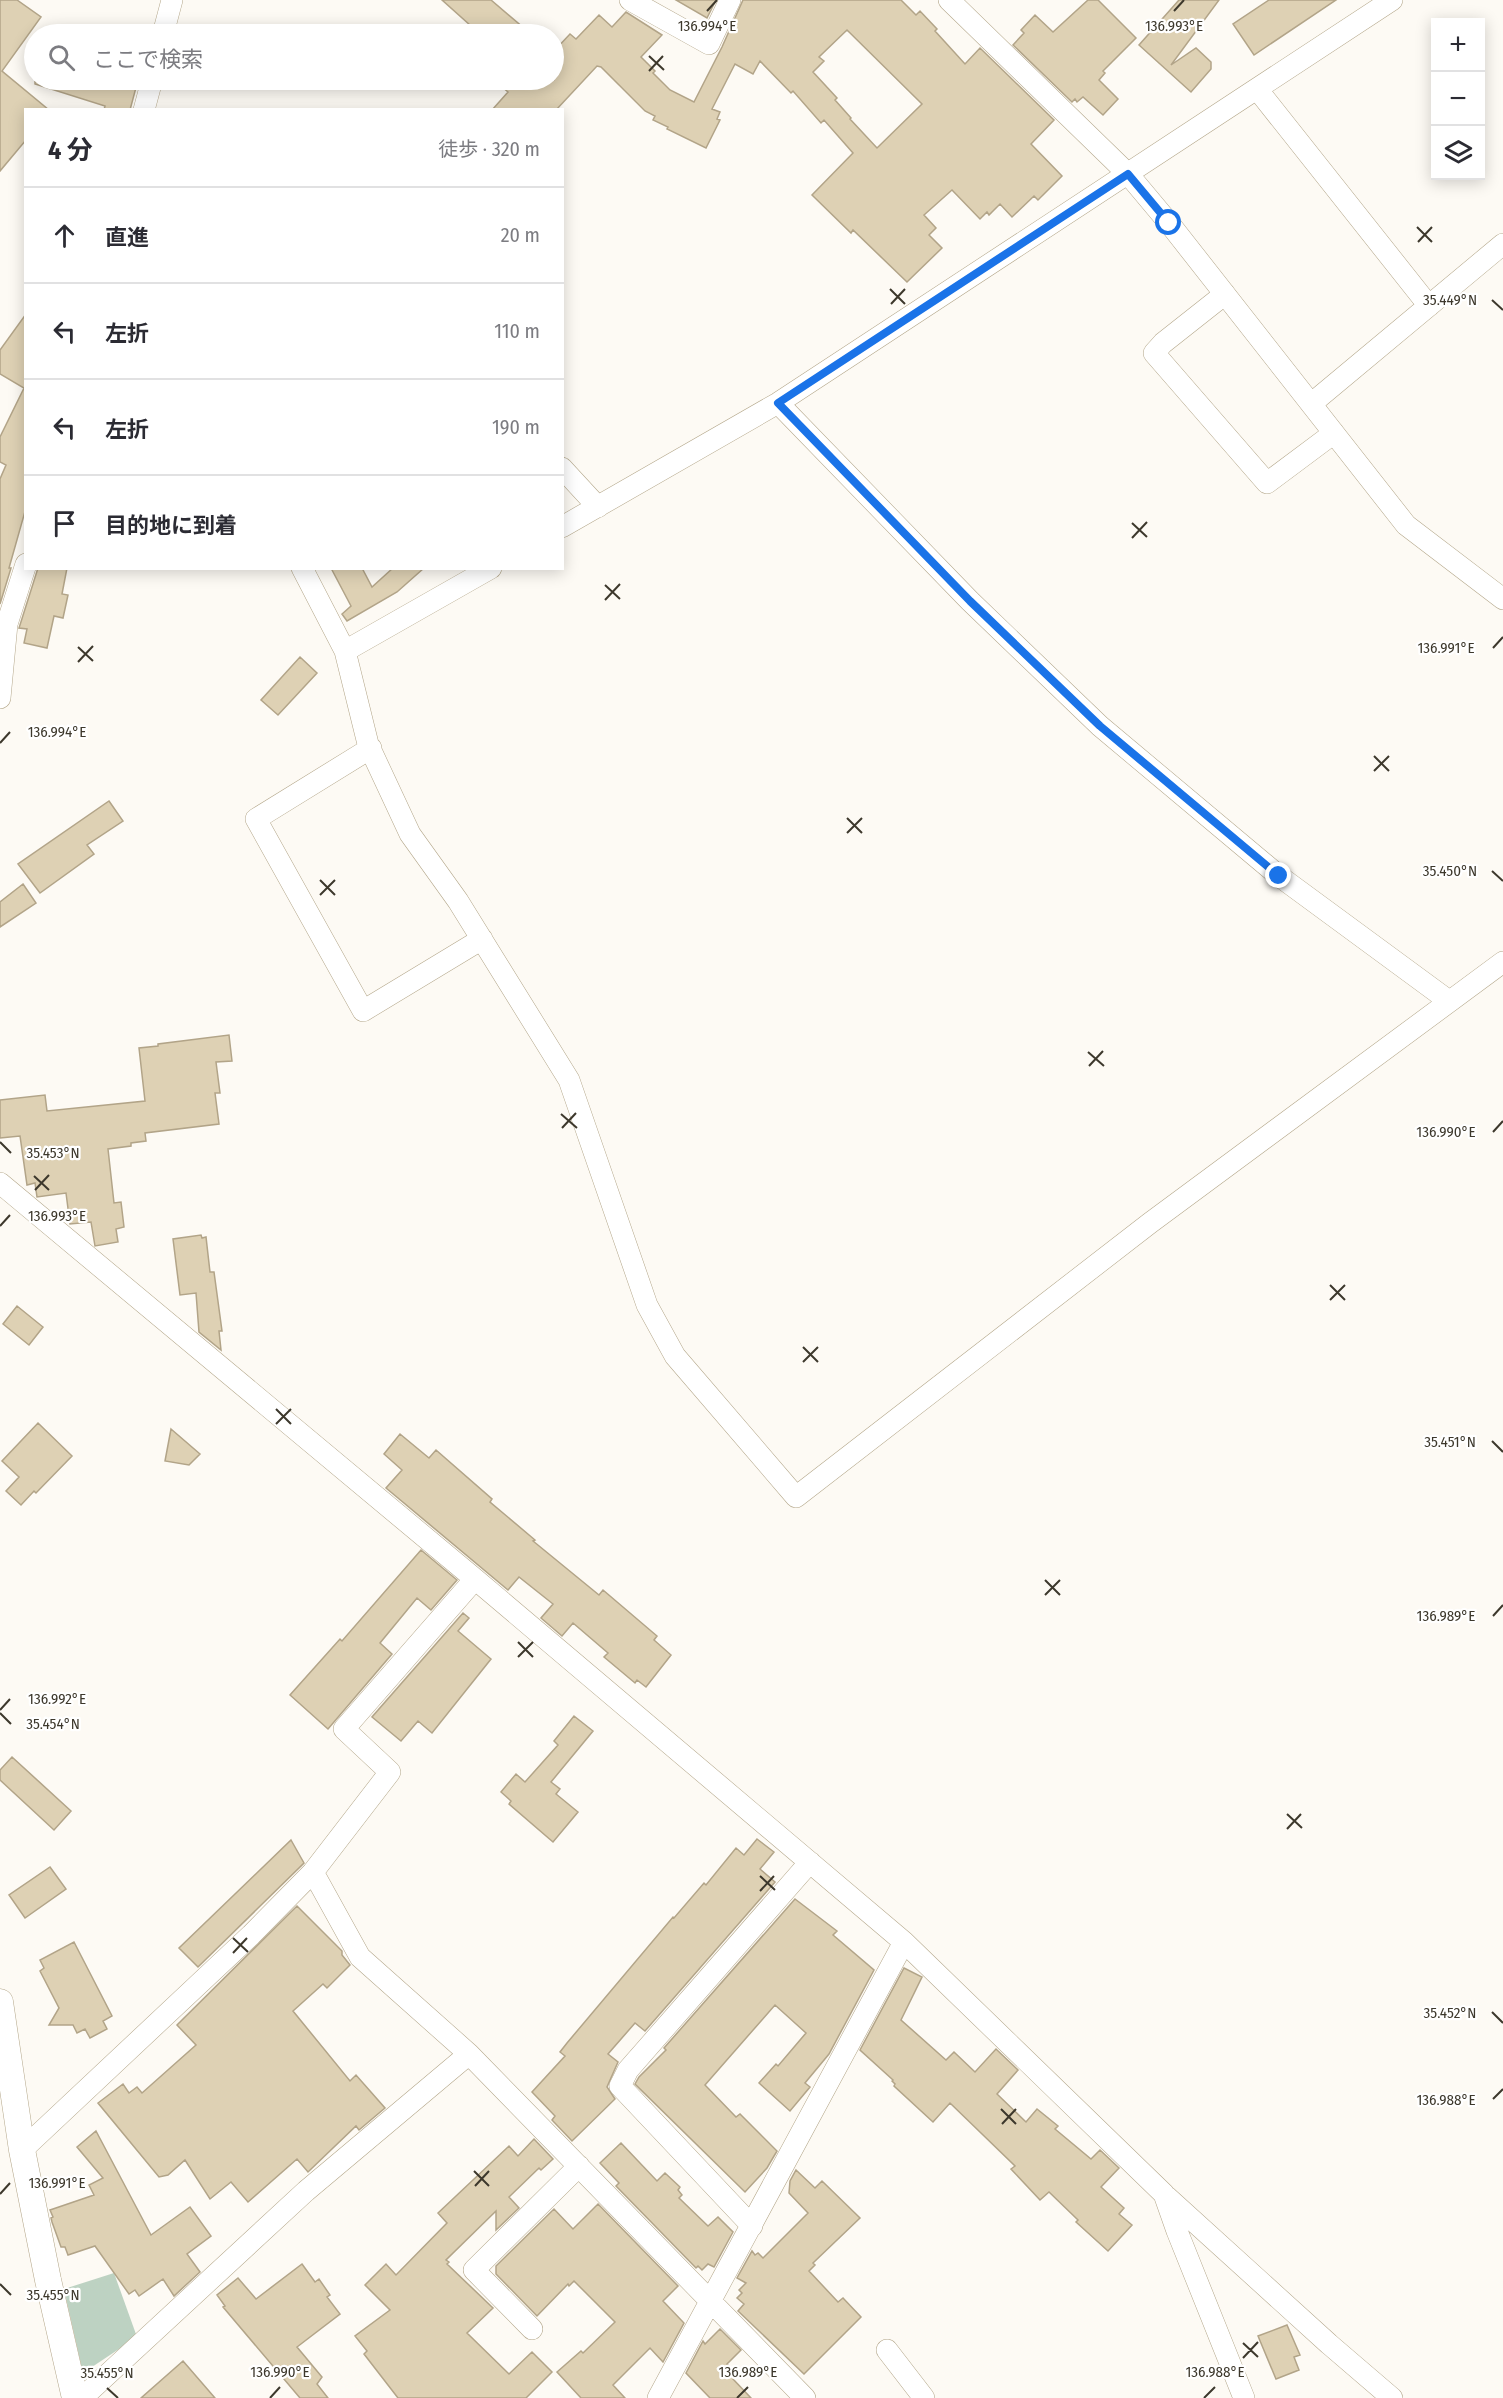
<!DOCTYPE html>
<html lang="ja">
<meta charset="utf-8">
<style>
:root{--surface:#fff;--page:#f7f7f7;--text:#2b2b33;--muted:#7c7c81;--line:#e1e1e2}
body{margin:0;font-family:"Fira Sans Condensed","Noto Sans JP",sans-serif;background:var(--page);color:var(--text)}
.controls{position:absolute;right:18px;top:18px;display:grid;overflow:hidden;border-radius:0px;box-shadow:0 3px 15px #0003}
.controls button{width:54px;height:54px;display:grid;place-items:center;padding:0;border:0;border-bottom:2px solid var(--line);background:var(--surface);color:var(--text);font:30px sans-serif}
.stop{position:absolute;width:18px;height:18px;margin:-14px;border:4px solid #1a73e8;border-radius:50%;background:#fff}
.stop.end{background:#1a73e8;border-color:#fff;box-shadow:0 2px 6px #0008}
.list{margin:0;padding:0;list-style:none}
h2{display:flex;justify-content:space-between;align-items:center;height:78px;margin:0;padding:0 24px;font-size:26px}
h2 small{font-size:20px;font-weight:400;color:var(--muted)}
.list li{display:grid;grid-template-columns:39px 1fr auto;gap:18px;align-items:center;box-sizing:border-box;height:96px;padding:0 24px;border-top:2px solid var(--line)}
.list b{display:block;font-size:22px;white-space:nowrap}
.list em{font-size:20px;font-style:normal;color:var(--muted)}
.icon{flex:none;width:33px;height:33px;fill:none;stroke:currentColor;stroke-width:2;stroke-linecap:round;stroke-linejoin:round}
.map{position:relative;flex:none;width:1503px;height:2398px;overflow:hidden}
.search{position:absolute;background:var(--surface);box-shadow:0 3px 15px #0003;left:24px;top:24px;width:540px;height:66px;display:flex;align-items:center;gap:15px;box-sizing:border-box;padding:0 21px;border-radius:33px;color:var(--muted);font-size:22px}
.panel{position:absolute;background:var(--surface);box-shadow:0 3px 15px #0003;left:24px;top:108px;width:540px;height:462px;border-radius:0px}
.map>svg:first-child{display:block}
</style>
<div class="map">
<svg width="1503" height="2398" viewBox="0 0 1503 2398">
<rect width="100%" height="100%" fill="#fdfaf4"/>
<path fill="#bdd2c2" d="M114,2273L137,2337L83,2373L64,2289Z"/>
<path fill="#ded1b4" stroke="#b2a488" stroke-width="1.5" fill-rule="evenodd" d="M0,0H17L41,17L2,71L49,110H26V140L0,171Z
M442,0H491L531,34H480Z
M676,0H716L707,18Z
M743,0H901L916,15L920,11L937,29L935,31L965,64L980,48L1054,120L1031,144L1062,176L1038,200L1034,196L1012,217L1000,204L989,215L987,212L980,219L952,190L924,215L936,228L929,235L942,248L907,282L853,230L851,233L812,195L853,153L824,120L821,123L793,91L791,93L760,61L753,74L735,64L712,109L720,112L717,119L720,120L706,148L667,129L668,127L653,120L655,116L645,111L601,67L597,66L556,110H492L508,92L494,80H554V51L570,34L576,39L599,15L612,27L626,12L662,35L641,57L655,71L653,73L670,90L694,102L722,47ZM847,30L922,104L877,148L850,119L851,118L835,100L837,98L813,72L824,61L819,57Z
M1088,0H1098L1136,38L1103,71L1105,73L1099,80L1118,99L1103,115L1083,97L1077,102L1075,99L1072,102L1013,45L1024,33L1021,30L1035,15L1053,32Z
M1179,0H1219L1171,65L1196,48L1211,62V69L1191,92L1139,45Z
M1269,0H1336L1254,55L1233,24Z
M35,80H138L130,110H104L105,106L35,84Z
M26,314V508L9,568H11L0,604V479L6,465L0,462V437L24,388L0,374V350Z
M38,568H67L62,594L68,595L63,618L54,616L47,648L24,643L27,629L19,628Z
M331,568H362L372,587L393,568H424L397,592L347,621L342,614L351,606Z
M300,657L317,673L278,715L261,700Z
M109,801L123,821L87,845L94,854L40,893L18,864Z
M23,884L36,903L0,927V902Z
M229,1035L232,1061L216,1062L220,1093H215L219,1124L145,1133L146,1141L131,1143V1146L108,1149L114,1203L121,1202L124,1227L116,1229L118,1242L95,1246L91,1222L70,1224L66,1193L37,1197L35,1183L27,1185L20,1136L0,1138V1100L45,1095L47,1111L145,1101L139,1048L158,1046V1044Z
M201,1235L202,1238L206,1237L210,1272H214L222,1331H219L221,1350L199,1332L196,1293L180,1295L173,1239Z
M17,1306L43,1327L29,1345L3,1324Z
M38,1423L72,1456L36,1493L34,1491L21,1505L6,1491L19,1477L2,1461Z
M171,1429L200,1454L189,1465L165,1461Z
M400,1434L429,1458L436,1450L492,1499L490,1502L535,1540L533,1541L599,1595L603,1590L657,1636L654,1640L671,1655L646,1687L637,1680L635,1683L604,1657L608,1653L573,1623L562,1636L541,1618L553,1604L519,1577L508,1590L386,1488L402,1470L384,1454Z
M421,1550L457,1580L431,1610L417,1598L380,1643L392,1654L328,1729L290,1695L340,1639L342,1641Z
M463,1613L469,1618L458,1631L491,1659L432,1733L418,1721L401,1741L372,1717Z
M574,1716L593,1731L551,1782L560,1789L556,1794L578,1812L553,1842L509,1804L511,1801L501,1792L516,1774L525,1782L558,1745L554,1741Z
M12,1757L71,1811L54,1830L0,1780V1770Z
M757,1839L774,1852L760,1869L775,1882L645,2031L635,2023L608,2054L618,2062L607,2087L615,2099L572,2141L552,2120L555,2116L532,2092L565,2056L560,2052L567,2043L673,1917L674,1918L704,1883L706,1885L736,1848L744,1855Z
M291,1840L304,1863L198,1967L179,1948Z
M50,1867L66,1889L25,1918L9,1895Z
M795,1899L837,1931L833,1935L874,1970L829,2054L805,2083L810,2087L790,2111L759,2083L776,2064L778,2066L806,2033L775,2005L705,2085L736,2117L740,2114L777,2151L767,2168L745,2192L635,2084L639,2077L666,2050L664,2048Z
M297,1906L342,1951V1955L350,1965L327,1988L323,1984L293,2011L350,2081L356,2075L385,2108L359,2130L356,2126L308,2172L297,2159L248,2202L231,2182L210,2199L185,2160L168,2175L159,2177L98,2103L123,2084L129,2093L137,2087L142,2093L196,2045L177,2025Z
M74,1942L112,2016L103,2021L107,2029L90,2038L85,2029L77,2033L73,2025H49L59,2008L40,1971L44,1968L40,1960Z
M904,1968L922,1977L901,2020L946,2060L954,2052L975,2072L996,2049L1018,2070L997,2094L1026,2122L1037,2109L1058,2126L1055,2129L1091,2159L1100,2150L1119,2168L1101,2187L1124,2208L1119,2214L1132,2225L1108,2251L1076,2222L1078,2220L1049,2192L1040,2200L1011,2169L1015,2166L950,2103L933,2122L894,2086L895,2084L892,2081L893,2080L860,2050Z
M96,2131L151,2235L190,2207L211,2236L187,2254L200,2272L174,2296L163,2279L139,2296L135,2290L129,2294L95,2246L68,2255L65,2247H61L52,2222L51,2218L53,2217L50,2210L94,2195L89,2185L103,2178L77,2147Z
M534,2139L553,2159L541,2170L539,2168L509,2197L519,2208L496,2230V2211L446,2260L449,2262L447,2264L493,2308L467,2333L509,2374L532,2352L552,2372L526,2398H398L364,2354L367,2351L355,2336L390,2310L365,2285L386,2264L396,2275L447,2223L438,2213L509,2146L518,2156Z
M621,2143L657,2181L665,2173L680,2187L678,2190L682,2195L679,2198L708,2226L718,2217L733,2232L714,2267L708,2264L702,2270L698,2266L696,2268L616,2186L619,2183L600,2163Z
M796,2170L815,2188L822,2181L860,2218L813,2263L815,2265L809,2271L838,2302L843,2298L861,2317L804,2374L738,2311L744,2304L737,2298L742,2293L739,2290L746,2283L737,2278L752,2251L755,2255L758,2253L763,2258L808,2213L789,2193L790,2181Z
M598,2204L678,2286L663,2301L684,2323L663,2362L650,2348L613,2385L625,2398H581L557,2372L581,2351L583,2353L615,2322L574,2281L569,2286L568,2284L537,2316L496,2274V2266L554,2209L573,2229Z
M302,2264L315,2282L319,2279L330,2295L327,2297L340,2314L297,2347L322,2377L317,2384L328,2398H300L223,2307L225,2306L217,2295L238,2278L256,2299Z
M1287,2325L1300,2355L1294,2357L1299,2370L1276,2379L1258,2336Z
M720,2329L741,2350L727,2364L737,2375L733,2379L751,2398H710L686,2373L703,2341L705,2344Z
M183,2361L215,2398H141Z"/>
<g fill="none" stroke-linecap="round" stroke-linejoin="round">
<g stroke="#b3a689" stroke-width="22">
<path id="minor" d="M630,0L709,44L730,0
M949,0L1128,174L1169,223L1406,525L1503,599
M163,34L172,0
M1257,89L1429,306
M144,110L152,80
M1225,294L1163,343L1154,353L1267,483L1334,433
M778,403L970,601L1100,726L1279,876L1449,1001
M1311,404L1503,244
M562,468L598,507
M562,527L778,403L1392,0
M302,568L345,651L368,744L410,834L458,901L569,1080L647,1305L675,1356L796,1497L1150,1223L1503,962
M345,651L491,568
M0,698L7,624L26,564
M371,748L256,819L363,1011L482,939
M0,1183L475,1579L904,1942L1164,2194L1177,2231L1244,2398
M313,1872L360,1957L469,2054L805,2398
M22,2150L251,1935L313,1872L390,1772L344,1729L475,1579
M1167,2197L1329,2344L1392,2398
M752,2226L620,2086L628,2070L810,1862
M532,2329L474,2270L579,2166
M887,2350L924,2398
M82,2398L306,2191L469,2054
M658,2398L904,1942"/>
</g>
<g stroke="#b3a689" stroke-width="27">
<path id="tertiary" d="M0,2002L22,2150L48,2280L75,2398"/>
</g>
<use href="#minor" stroke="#fff" stroke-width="21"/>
<use href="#tertiary" stroke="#fff" stroke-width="26"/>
</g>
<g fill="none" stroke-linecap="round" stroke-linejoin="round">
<path stroke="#1a73e8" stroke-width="8" d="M1169,223L1128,174L778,403L970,601L1100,726L1279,876"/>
</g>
<path fill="none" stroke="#3d382c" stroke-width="2" d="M707,11L717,0M1174,11L1184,0M649,56L664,70M649,71L663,56M1417,227L1432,242M1418,242L1432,227M890,289L905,304M1492,300L1503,310M891,304L905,289M1132,523L1147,537M1132,538L1147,522M605,585L620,599M605,600L620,584M78,647L93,661M1493,648L1503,637M78,662L93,646M0,743L10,732M1374,756L1389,771M1374,771L1389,756M847,818L862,833M847,833L862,818M1492,871L1503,881M320,880L335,895M320,895L335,880M1088,1052L1104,1066M1089,1066L1103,1051M561,1114L577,1128M562,1128L576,1113M1493,1132L1503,1121M0,1142L11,1153M34,1176L49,1190M35,1190L49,1175M0,1226L10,1215M1330,1285L1345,1300M1330,1300L1345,1285M803,1347L818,1362M803,1362L818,1347M276,1409L291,1424M276,1424L291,1409M1492,1441L1503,1452M1045,1580L1060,1595M1045,1595L1060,1580M1493,1616L1503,1605M518,1642L533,1657M518,1657L533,1642M0,1710L10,1699M0,1713L11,1724M1287,1814L1302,1828M1287,1829L1301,1814M760,1876L775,1890M760,1891L774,1876M233,1938L248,1952M233,1953L247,1938M1492,2012L1503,2023M1493,2099L1503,2089M1001,2109L1016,2124M1002,2124L1016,2109M474,2171L489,2186M475,2186L489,2171M0,2194L10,2183M0,2284L11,2295M1243,2343L1258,2357M1243,2358L1258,2342M107,2388L118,2398M270,2398L280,2387M737,2398L748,2387M1204,2398L1215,2387"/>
<g font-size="15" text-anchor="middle" fill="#3d382c" stroke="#fff" stroke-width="4.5" stroke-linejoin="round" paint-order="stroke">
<text x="1174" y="31">136.993°E</text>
<text x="707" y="31">136.994°E</text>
<text x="1450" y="305">35.449°N</text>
<text x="1446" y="653">136.991°E</text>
<text x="57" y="737">136.994°E</text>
<text x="1450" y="876">35.450°N</text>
<text x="1446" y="1137">136.990°E</text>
<text x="53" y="1158">35.453°N</text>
<text x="57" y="1221">136.993°E</text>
<text x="1450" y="1447">35.451°N</text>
<text x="1446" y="1621">136.989°E</text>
<text x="57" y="1704">136.992°E</text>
<text x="53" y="1729">35.454°N</text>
<text x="1450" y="2018">35.452°N</text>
<text x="1446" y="2105">136.988°E</text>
<text x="57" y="2188">136.991°E</text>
<text x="53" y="2300">35.455°N</text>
<text x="280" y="2377">136.990°E</text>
<text x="748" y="2377">136.989°E</text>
<text x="1215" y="2377">136.988°E</text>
<text x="107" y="2378">35.455°N</text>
</g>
</svg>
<div class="controls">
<button>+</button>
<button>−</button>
<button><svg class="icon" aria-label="layers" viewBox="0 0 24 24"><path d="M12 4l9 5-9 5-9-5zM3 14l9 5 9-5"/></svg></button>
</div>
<div class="stop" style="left:1169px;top:223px"></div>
<div class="stop end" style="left:1279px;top:876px"></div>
<div class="search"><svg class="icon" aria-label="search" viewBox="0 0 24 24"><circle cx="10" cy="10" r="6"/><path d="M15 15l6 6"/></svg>ここで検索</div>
<section class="panel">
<h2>4 分<small>徒歩 · 320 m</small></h2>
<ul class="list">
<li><svg class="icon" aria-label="ahead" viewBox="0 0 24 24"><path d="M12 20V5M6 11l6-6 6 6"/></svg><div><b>直進</b></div><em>20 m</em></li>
<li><svg class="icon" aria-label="left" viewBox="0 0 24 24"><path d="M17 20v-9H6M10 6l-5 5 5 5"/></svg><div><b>左折</b></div><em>110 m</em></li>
<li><svg class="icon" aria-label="left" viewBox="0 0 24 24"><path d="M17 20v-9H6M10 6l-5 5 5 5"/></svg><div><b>左折</b></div><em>190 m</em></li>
<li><svg class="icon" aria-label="arrive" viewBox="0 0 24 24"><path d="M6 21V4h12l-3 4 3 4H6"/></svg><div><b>目的地に到着</b></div></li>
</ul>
</section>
</div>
